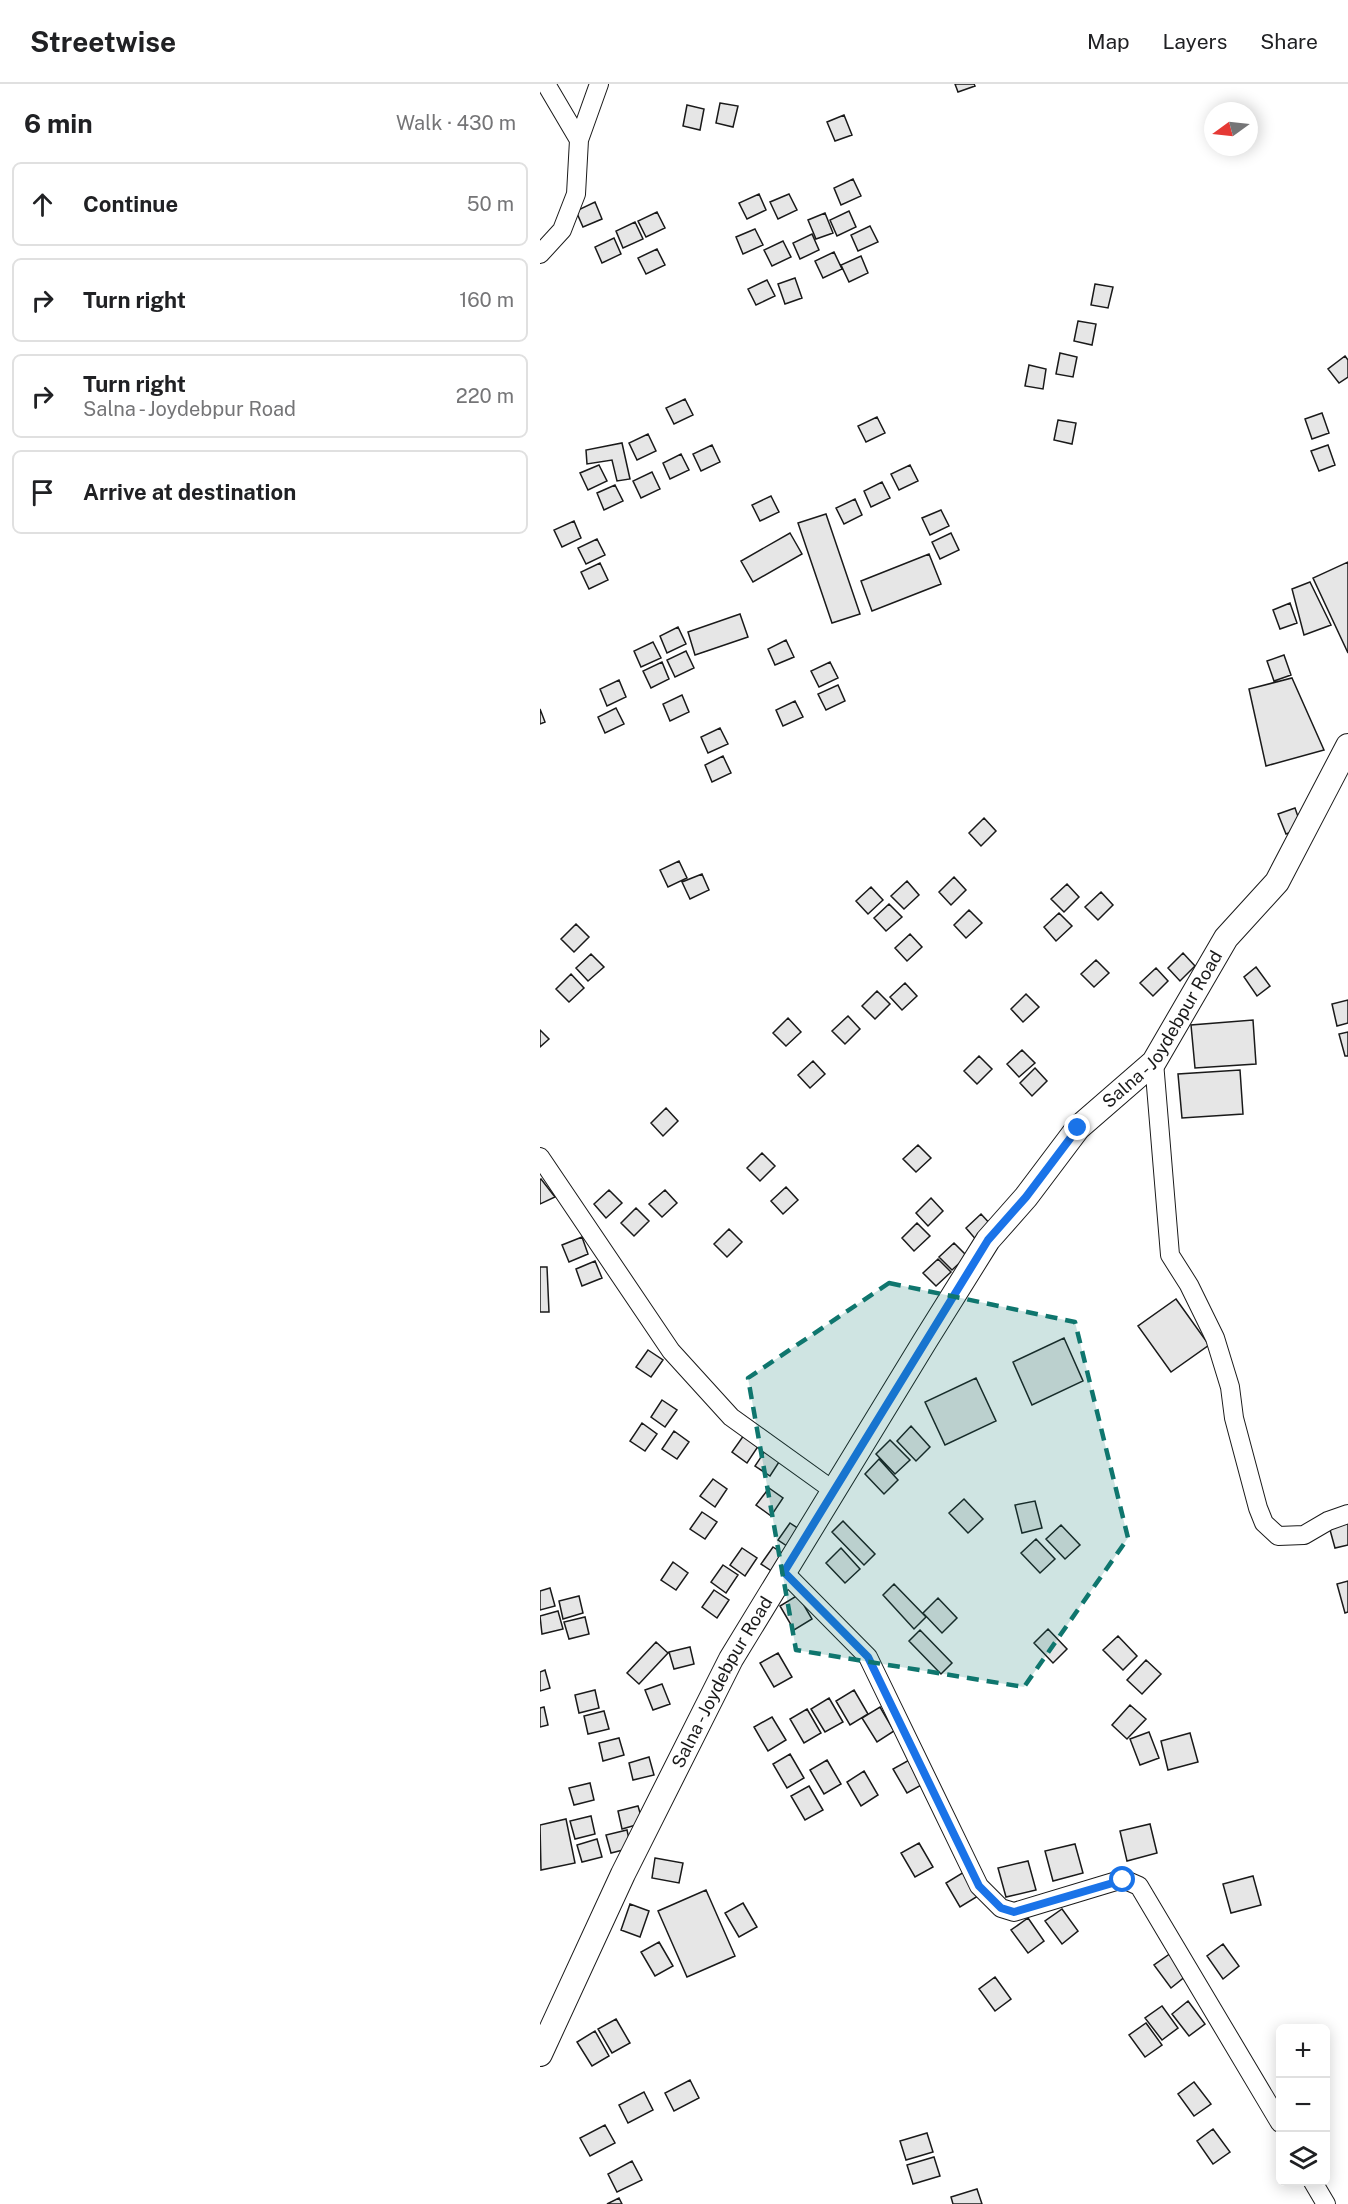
<!DOCTYPE html>
<meta charset="utf-8">
<style>
:root{--surface:#fff;--page:#f2f2f2;--text:#202124;--muted:#757577;--line:#e0e0e0}
body{margin:0;font-family:"Public Sans",sans-serif;background:var(--page);color:var(--text)}
.controls{position:absolute;right:18px;bottom:18px;display:grid;overflow:hidden;border-radius:9px;box-shadow:0 3px 15px #0003}
.controls button{width:54px;height:54px;display:grid;place-items:center;padding:0;border:0;border-bottom:2px solid var(--line);background:var(--surface);color:var(--text);font:30px sans-serif}
.compass{position:absolute;left:664px;top:18px;width:54px;height:54px;border-radius:50%;background:var(--surface);box-shadow:0 3px 15px #0003;rotate:255deg}
.stop{position:absolute;width:18px;height:18px;margin:-14px;border:4px solid #1a73e8;border-radius:50%;background:#fff}
.stop.end{background:#1a73e8;border-color:#fff;box-shadow:0 2px 6px #0008}
.list{margin:0;padding:0;list-style:none}
h2{display:flex;justify-content:space-between;align-items:center;height:78px;margin:0;padding:0 24px;font-size:26px}
h2 small{font-size:20px;font-weight:400;color:var(--muted)}
.list li{display:grid;grid-template-columns:39px 1fr auto;gap:18px;align-items:center;box-sizing:border-box;height:84px;margin:0 12px 12px;padding:0 12px;border:2px solid var(--line);border-radius:9px}
.list b{display:block;font-size:22px;white-space:nowrap}
.list p{margin:0;font-size:20px;white-space:nowrap;color:var(--muted)}
.list em{font-size:20px;font-style:normal;color:var(--muted)}
.icon{flex:none;width:33px;height:33px;fill:none;stroke:currentColor;stroke-width:2;stroke-linecap:round;stroke-linejoin:round}
.map{position:relative;flex:none;width:808px;height:2120px;overflow:hidden}
header{display:flex;align-items:center;gap:36px;box-sizing:border-box;height:84px;padding:0 30px;background:var(--surface);border-bottom:2px solid var(--line)}
header strong{font-size:28px}
nav{display:flex;gap:33px;margin-inline-start:auto;font-size:21px}
main{display:flex}
aside{flex:1;background:var(--surface)}
.map>svg:first-child{display:block}
</style>
<header>
<strong>Streetwise</strong>
<nav><a>Map</a><a>Layers</a><a>Share</a></nav>
</header>
<main>
<aside>
<h2>6 min<small>Walk · 430 m</small></h2>
<ul class="list">
<li><svg class="icon" aria-label="ahead" viewBox="0 0 24 24"><path d="M12 20V5M6 11l6-6 6 6"/></svg><div><b>Continue</b></div><em>50 m</em></li>
<li><svg class="icon" aria-label="right" viewBox="0 0 24 24"><path d="M7 20v-9h11M14 6l5 5-5 5"/></svg><div><b>Turn right</b></div><em>160 m</em></li>
<li><svg class="icon" aria-label="right" viewBox="0 0 24 24"><path d="M7 20v-9h11M14 6l5 5-5 5"/></svg><div><b>Turn right</b><p>Salna - Joydebpur Road</p></div><em>220 m</em></li>
<li><svg class="icon" aria-label="arrive" viewBox="0 0 24 24"><path d="M6 21V4h12l-3 4 3 4H6"/></svg><div><b>Arrive at destination</b></div></li>
</ul>
</aside>
<div class="map">
<svg width="808" height="2120" viewBox="0 0 808 2120">
<rect width="100%" height="100%" fill="#fff"/>
<path fill="#e6e6e6" stroke="#1a1a1a" stroke-width="1.5" d="M415,0H434L435,2L418,8Z
M180,19L198,22L193,43L176,39Z
M147,21L164,25L160,46L143,42Z
M304,31L312,51L295,57L287,38Z
M313,95L321,112L301,121L294,104Z
M219,110L226,126L207,135L199,119Z
M249,110L257,126L238,135L230,118Z
M55,118L62,135L43,143L36,127Z
M309,127L316,143L297,152L290,136Z
M117,128L125,144L106,153L98,137Z
M285,129L293,149L276,155L268,136Z
M95,138L103,155L83,164L76,147Z
M330,142L338,158L318,167L311,151Z
M215,145L223,161L203,170L196,153Z
M272,150L279,166L260,175L253,159Z
M74,154L81,170L62,179L55,163Z
M243,157L251,173L232,182L224,166Z
M117,165L125,181L106,190L98,174Z
M294,168L302,185L283,194L275,177Z
M321,172L328,189L309,198L301,181Z
M255,194L262,214L245,220L238,200Z
M227,196L235,212L216,221L208,205Z
M555,200L573,203L568,224L551,221Z
M538,237L556,240L552,261L534,257Z
M520,269L537,273L533,293L516,290Z
M805,272L808,276V293L799,299L788,285Z
M489,281L506,285L503,305L485,302Z
M145,315L153,331L134,340L126,324Z
M782,329L789,349L772,355L765,335Z
M337,333L345,349L326,358L318,342Z
M518,336L536,339L532,360L514,356Z
M108,350L116,367L97,376L89,359Z
M82,359L90,395L77,397L72,376L47,380L46,366Z
M172,361L180,378L161,387L153,370Z
M788,361L795,381L779,387L771,367Z
M141,370L149,386L130,395L123,379Z
M59,381L67,397L48,406L40,389Z
M370,381L378,397L359,406L351,390Z
M112,388L120,405L101,414L93,397Z
M342,398L350,414L331,423L324,407Z
M75,401L83,417L64,426L57,409Z
M231,412L239,428L220,437L212,421Z
M315,415L322,431L304,440L296,424Z
M401,426L409,442L390,451L382,434Z
M286,430L320,530L292,539L258,439Z
M34,437L41,454L22,463L14,446Z
M250,449L262,470L213,498L201,477Z
M411,449L419,466L400,475L392,458Z
M57,455L65,471L46,480L38,464Z
M389,470L401,500L332,527L321,497Z
M808,478V569L773,494Z
M60,479L68,496L49,505L41,488Z
M770,498L791,541L764,551L752,505Z
M750,519L757,539L740,545L733,526Z
M200,530L208,553L155,571L148,548Z
M138,543L146,560L127,569L120,552Z
M246,556L254,573L235,581L228,565Z
M113,558L121,574L101,583L94,567Z
M146,567L154,584L135,593L127,576Z
M744,571L751,591L734,597L727,577Z
M122,578L129,595L111,604L103,587Z
M290,578L298,594L279,603L271,587Z
M752,594L784,666L726,682L709,605Z
M79,596L86,613L67,622L60,605Z
M298,601L305,617L286,626L278,610Z
M142,611L149,628L130,637L123,620Z
M255,617L263,633L243,642L236,626Z
M76,624L84,640L65,649L58,633Z
M0,625L5,638L0,640Z
M180,644L188,660L168,669L161,653Z
M183,672L191,689L172,698L165,681Z
M755,724L762,744L746,750L738,730Z
M444,734L456,747L441,762L429,749Z
M139,777L147,794L128,803L120,786Z
M162,790L169,806L150,815L142,798Z
M414,793L426,806L411,821L399,808Z
M367,797L379,811L364,825L351,812Z
M527,800L539,813L524,828L511,815Z
M331,803L343,816L328,830L316,817Z
M561,808L573,821L558,836L545,823Z
M349,820L362,833L346,847L334,834Z
M429,826L442,839L426,854L414,841Z
M519,829L532,842L516,857L504,843Z
M36,840L49,853L34,868L21,855Z
M370,850L382,863L367,877L355,864Z
M643,869L655,882L640,897L628,884Z
M51,870L64,883L48,897L36,884Z
M556,876L569,889L554,903L541,890Z
M716,883L730,902L717,912L704,893Z
M616,884L628,897L613,912L600,899Z
M31,890L44,904L29,918L16,905Z
M365,899L377,912L362,926L350,913Z
M337,907L350,920L335,935L322,922Z
M486,910L499,923L483,938L471,925Z
M808,916V939L797,942L792,920Z
M308,932L320,945L305,960L292,947Z
M248,934L261,948L246,962L233,949Z
M713,936L716,980L655,984L651,941Z
M0,946L9,955L0,963Z
M808,948V972H805L799,950Z
M482,966L495,979L479,993L467,980Z
M439,972L452,985L437,1000L424,987Z
M273,977L285,990L270,1004L258,991Z
M495,984L507,997L492,1012L480,999Z
M700,986L703,1030L642,1034L638,990Z
M126,1024L138,1037L123,1052L111,1039Z
M378,1061L391,1074L376,1088L363,1075Z
M222,1069L235,1082L220,1097L207,1084Z
M1,1095L15,1113L0,1120V1096Z
M246,1103L258,1116L243,1130L231,1117Z
M69,1106L82,1119L66,1134L54,1120Z
M125,1106L137,1119L122,1133L109,1120Z
M391,1114L403,1127L388,1142L376,1129Z
M96,1124L109,1137L94,1152L81,1139Z
M441,1130L453,1143L438,1158L426,1144Z
M377,1139L390,1152L374,1167L362,1154Z
M189,1145L202,1158L187,1173L174,1160Z
M42,1153L48,1170L29,1178L22,1161Z
M414,1159L427,1172L412,1186L399,1173Z
M398,1175L411,1188L396,1202L383,1189Z
M55,1177L62,1194L42,1202L36,1185Z
M0,1183H7L9,1228H0Z
M636,1215L669,1261L631,1288L598,1242Z
M524,1254L543,1297L492,1321L473,1278Z
M108,1266L123,1276L111,1293L96,1283Z
M436,1294L456,1337L405,1361L385,1318Z
M122,1316L137,1326L125,1343L111,1333Z
M102,1339L117,1350L105,1367L90,1357Z
M371,1342L390,1363L376,1377L357,1357Z
M134,1347L149,1358L137,1375L122,1365Z
M204,1351L219,1361L207,1379L192,1368Z
M350,1356L370,1376L355,1390L336,1370Z
M227,1364L241,1375L230,1392L215,1382Z
M339,1375L358,1396L344,1410L325,1390Z
M173,1395L187,1405L175,1423L160,1412Z
M229,1404L243,1414L231,1432L216,1421Z
M424,1415L443,1435L428,1449L409,1429Z
M495,1417L502,1444L482,1449L475,1421Z
M162,1428L177,1438L165,1455L150,1445Z
M808,1430V1461L795,1464L787,1435Z
M303,1437L335,1470L324,1481L292,1448Z
M250,1439L265,1449L253,1466L238,1456Z
M521,1441L540,1461L525,1475L506,1455Z
M496,1455L515,1475L500,1489L481,1469Z
M233,1463L248,1473L236,1490L221,1480Z
M202,1464L217,1474L205,1492L190,1481Z
M301,1464L320,1485L305,1499L286,1479Z
M133,1478L148,1489L136,1506L121,1496Z
M183,1481L198,1491L186,1509L171,1498Z
M808,1497V1528L805,1529L797,1500Z
M354,1500L386,1533L374,1545L343,1511Z
M10,1504L15,1522L0,1526V1507Z
M174,1506L189,1516L177,1534L162,1523Z
M258,1511L272,1535L254,1546L240,1522Z
M39,1512L43,1529L23,1535L19,1517Z
M398,1514L417,1534L402,1549L383,1529Z
M18,1527L23,1545L2,1550L0,1532Z
M45,1533L49,1550L29,1555L24,1538Z
M508,1545L527,1565L513,1579L494,1559Z
M380,1546L412,1579L401,1590L369,1557Z
M578,1552L597,1572L583,1586L563,1566Z
M116,1558L128,1569L99,1600L87,1589Z
M150,1563L154,1580L134,1585L129,1568Z
M238,1569L252,1593L234,1603L220,1579Z
M606,1576L621,1590L602,1610L587,1596Z
M5,1586L10,1604L0,1607V1588Z
M122,1600L130,1620L113,1626L105,1606Z
M55,1606L59,1624L39,1629L35,1611Z
M314,1606L328,1630L310,1641L296,1617Z
M289,1614L303,1638L285,1648L271,1625Z
M590,1621L606,1635L587,1655L572,1641Z
M4,1623L8,1641L0,1643V1624Z
M340,1623L354,1647L337,1658L322,1634Z
M267,1625L281,1649L264,1659L250,1635Z
M64,1627L69,1645L48,1650L44,1632Z
M232,1633L246,1656L228,1667L214,1643Z
M609,1648L619,1674L600,1681L590,1655Z
M650,1649L658,1678L628,1686L621,1657Z
M79,1654L84,1671L63,1677L59,1659Z
M250,1670L264,1694L247,1704L233,1680Z
M109,1673L114,1691L93,1696L89,1679Z
M371,1675L385,1699L367,1709L353,1685Z
M287,1676L301,1700L284,1710L270,1686Z
M324,1687L338,1711L321,1722L307,1698Z
M50,1699L54,1716L34,1721L29,1704Z
M269,1702L283,1726L265,1736L251,1712Z
M98,1722L103,1739L82,1745L78,1727Z
M51,1732L55,1750L35,1755L30,1737Z
M26,1735L35,1779L1,1786L0,1741Z
M610,1740L617,1769L587,1777L580,1747Z
M87,1746L91,1764L71,1769L66,1751Z
M57,1755L62,1773L42,1778L37,1761Z
M379,1759L393,1783L375,1793L361,1769Z
M535,1760L543,1789L513,1797L505,1767Z
M115,1774L143,1779L139,1799L112,1794Z
M488,1777L496,1806L466,1813L458,1784Z
M424,1788L438,1812L420,1823L406,1799Z
M713,1792L721,1821L691,1829L683,1800Z
M166,1806L195,1872L147,1893L118,1827Z
M203,1819L217,1843L199,1853L185,1829Z
M90,1820L109,1827L100,1853L81,1846Z
M522,1825L538,1847L522,1860L505,1837Z
M488,1834L504,1857L488,1869L471,1846Z
M119,1858L133,1882L115,1892L101,1868Z
M683,1860L699,1882L683,1895L667,1872Z
M631,1869L647,1891L631,1904L614,1881Z
M455,1893L471,1915L455,1927L439,1905Z
M648,1917L665,1940L649,1952L632,1930Z
M622,1922L638,1944L622,1956L605,1934Z
M76,1935L90,1959L72,1969L58,1945Z
M606,1939L622,1961L605,1973L589,1951Z
M55,1947L69,1972L52,1982L37,1958Z
M150,1996L159,2014L134,2027L125,2009Z
M654,1998L671,2020L654,2032L638,2010Z
M104,2008L113,2026L88,2039L79,2021Z
M65,2041L75,2059L50,2072L40,2054Z
M673,2045L690,2068L673,2080L657,2057Z
M387,2049L393,2068L366,2076L360,2057Z
M394,2073L400,2092L373,2100L367,2081Z
M92,2077L102,2096L77,2108L68,2090Z
M437,2105L442,2120H413L411,2113Z
M79,2114L82,2120H67Z"/>
<g fill="none" stroke-linecap="round" stroke-linejoin="round">
<g stroke="#1a1a1a" stroke-width="20">
<path id="minor" d="M6,0L39,56
M0,170L22,146L36,110L39,56L59,0
M614,978L630,1171L649,1201L675,1254L690,1303L694,1334L718,1424L724,1439L738,1452L764,1451L788,1437L808,1430
M0,1073L131,1267L191,1333L294,1407
M244,1488L328,1573L439,1802L461,1824L474,1828L583,1795L599,1802L740,2039
M773,2098L786,2120"/>
</g>
<g stroke="#1a1a1a" stroke-width="26">
<g id="major">
<path id="s1" d="M0,1970L83,1790L191,1575L385,1257L448,1156L486,1113L538,1044L614,978L686,854L737,798L808,662"/>
</g>
</g>
<use href="#minor" stroke="#fff" stroke-width="18"/>
<use href="#major" stroke="#fff" stroke-width="24"/>
</g>
<g fill="none" stroke-linecap="round" stroke-linejoin="round">
<path stroke="#1a73e8" stroke-width="8" d="M538,1044L486,1113L448,1156L244,1488L328,1573L439,1802L461,1824L474,1828L583,1796"/>
</g>
<path fill="#0f766e" fill-opacity="0.2" stroke="#0f766e" stroke-width="4.5" stroke-dasharray="12 8" stroke-linejoin="round" d="M349,1199L535,1238L588,1454L484,1603L256,1566L208,1294Z"/>
<g text-anchor="middle" stroke-width="4.5" stroke-linejoin="round" paint-order="stroke">
<g font-size="18" fill="#1a1a1a" stroke="#fff">
<text dy="6" stroke="none"><textPath href="#s1" startOffset="1206">Salna - Joydebpur Road</textPath></text>
<text dy="6" stroke="none"><textPath href="#s1" startOffset="414">Salna - Joydebpur Road</textPath></text>
</g>
</g>
</svg>
<div class="controls">
<button>+</button>
<button>−</button>
<button><svg class="icon" aria-label="layers" viewBox="0 0 24 24"><path d="M12 4l9 5-9 5-9-5zM3 14l9 5 9-5"/></svg></button>
</div>
<svg class="compass" viewBox="-18 -18 36 36"><path d="M0-13l5 13h-10z" fill="#e53935"/><path d="M0 13l5-13h-10z" fill="#757577"/></svg>
<div class="stop" style="left:583px;top:1796px"></div>
<div class="stop end" style="left:538px;top:1044px"></div>
</div>
</main>
